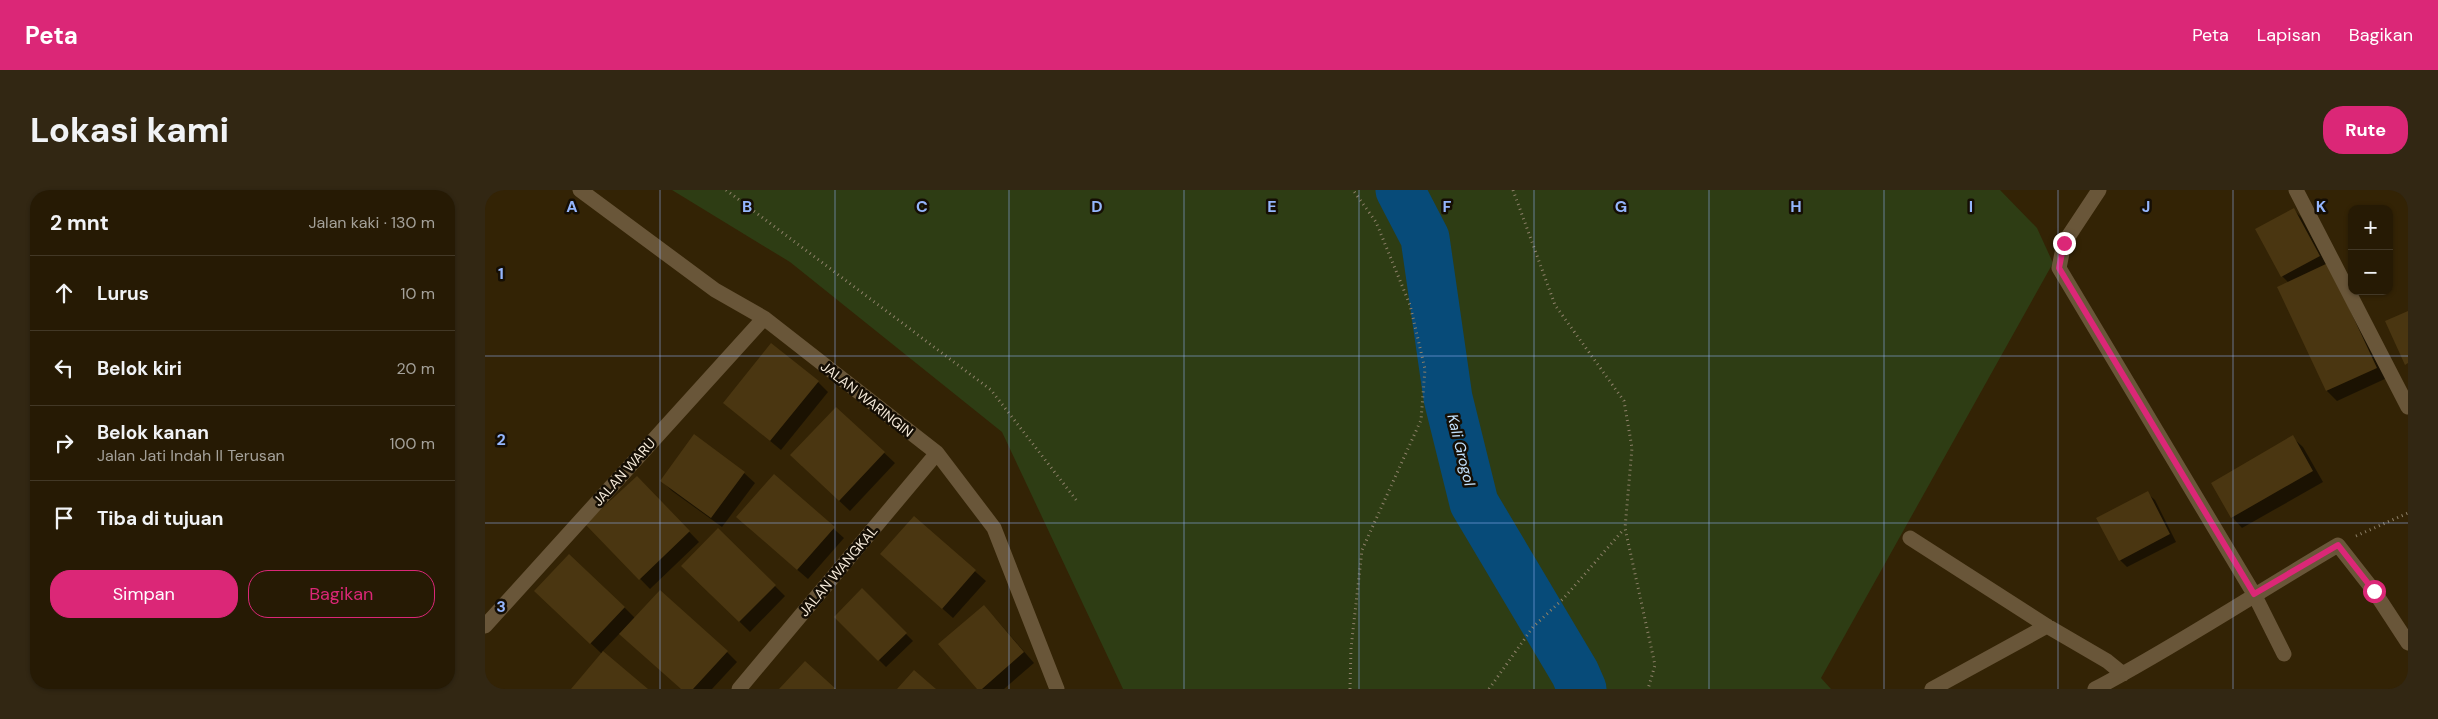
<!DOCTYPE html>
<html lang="id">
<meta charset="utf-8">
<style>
:root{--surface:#261a04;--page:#322713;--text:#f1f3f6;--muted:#a4a19a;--line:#423826;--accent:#db2777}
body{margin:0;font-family:"DM Sans",sans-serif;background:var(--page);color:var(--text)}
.controls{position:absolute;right:15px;top:15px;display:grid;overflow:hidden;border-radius:10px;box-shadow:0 1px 4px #0004}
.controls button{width:45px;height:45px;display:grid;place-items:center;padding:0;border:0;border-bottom:1px solid var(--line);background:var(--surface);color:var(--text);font:25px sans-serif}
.stop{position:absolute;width:15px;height:15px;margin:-11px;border:4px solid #db2777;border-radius:50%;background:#fff}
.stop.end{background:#db2777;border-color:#fff;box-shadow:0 1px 5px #0008}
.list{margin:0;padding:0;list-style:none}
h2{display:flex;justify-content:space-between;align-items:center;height:65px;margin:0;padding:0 20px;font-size:21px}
h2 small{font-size:16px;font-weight:400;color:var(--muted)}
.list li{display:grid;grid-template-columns:32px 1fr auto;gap:15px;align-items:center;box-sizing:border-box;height:75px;padding:0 20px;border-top:1px solid var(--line)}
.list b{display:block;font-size:19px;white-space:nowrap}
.list p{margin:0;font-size:16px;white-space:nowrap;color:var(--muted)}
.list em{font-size:16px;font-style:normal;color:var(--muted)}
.actions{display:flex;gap:10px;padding:15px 20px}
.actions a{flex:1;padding:11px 0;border:1px solid var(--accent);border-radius:20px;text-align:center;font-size:18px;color:var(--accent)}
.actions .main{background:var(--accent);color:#fff}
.icon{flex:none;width:28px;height:28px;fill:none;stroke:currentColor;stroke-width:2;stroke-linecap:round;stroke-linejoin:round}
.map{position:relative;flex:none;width:1923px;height:499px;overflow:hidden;border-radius:20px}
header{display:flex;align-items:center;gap:30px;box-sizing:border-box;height:70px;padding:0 25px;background:var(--accent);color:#fff}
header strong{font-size:24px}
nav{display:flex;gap:28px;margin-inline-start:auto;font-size:18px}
.intro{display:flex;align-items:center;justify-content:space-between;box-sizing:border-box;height:120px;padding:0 30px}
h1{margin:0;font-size:35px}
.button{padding:12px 22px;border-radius:20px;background:var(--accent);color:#fff;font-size:18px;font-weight:700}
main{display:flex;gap:30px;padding:0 30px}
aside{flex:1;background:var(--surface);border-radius:20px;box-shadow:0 1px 4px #0004}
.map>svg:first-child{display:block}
</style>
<header>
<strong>Peta</strong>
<nav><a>Peta</a><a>Lapisan</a><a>Bagikan</a></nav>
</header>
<div class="intro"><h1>Lokasi kami</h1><a class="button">Rute</a></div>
<main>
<aside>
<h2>2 mnt<small>Jalan kaki · 130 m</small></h2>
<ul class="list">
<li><svg class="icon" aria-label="ahead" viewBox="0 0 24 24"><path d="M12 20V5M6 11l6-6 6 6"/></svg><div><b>Lurus</b></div><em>10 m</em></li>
<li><svg class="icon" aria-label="left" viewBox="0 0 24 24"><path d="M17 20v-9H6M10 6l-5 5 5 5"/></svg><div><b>Belok kiri</b></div><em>20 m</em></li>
<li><svg class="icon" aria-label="right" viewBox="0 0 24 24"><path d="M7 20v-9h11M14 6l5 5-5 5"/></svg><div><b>Belok kanan</b><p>Jalan Jati Indah II Terusan</p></div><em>100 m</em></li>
<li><svg class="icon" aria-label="arrive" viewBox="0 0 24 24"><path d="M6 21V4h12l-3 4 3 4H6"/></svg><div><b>Tiba di tujuan</b></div></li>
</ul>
<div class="actions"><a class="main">Simpan</a><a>Bagikan</a></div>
</aside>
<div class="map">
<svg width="1923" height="499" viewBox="0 0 1923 499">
<rect width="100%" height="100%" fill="#332305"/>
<path fill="#2e3d14" d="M187,0H1515L1552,38L1568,73L1336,488L1346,499H638L517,242L305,72Z"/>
<path fill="#0007" d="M1809,20L1816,27L1902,188L1852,211L1842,201L1793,98L1804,93L1797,86Z
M333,192L343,202L296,260L239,213Z
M351,218L410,273L365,321L317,276Z
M1807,247L1818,257L1838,292L1757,338L1747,327L1728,293Z
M259,283L270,293L237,337L187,301L176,290Z
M289,286L359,348L323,389L263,337Z
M152,287L214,352L165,399L102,334Z
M1662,303L1670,310L1691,352L1642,377L1635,370Z
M429,328L501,391L468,428L396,364Z
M233,340L300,406L265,442L198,376Z
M377,400L428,451L401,477L351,427Z
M61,411L139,417L150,428L242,462L252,472L227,499H197L135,443L117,462L161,499H88L117,464Z
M509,427L549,473L519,499H494L455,454Z"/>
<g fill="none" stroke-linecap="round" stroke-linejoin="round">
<path stroke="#074b79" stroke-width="49" d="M915,0L940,48L963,208L989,313L1090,483L1097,499"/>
</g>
<path fill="#4a3611" d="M1809,18L1835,66L1796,87L1770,39Z
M1843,73L1892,178L1841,201L1792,97Z
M1923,121V173L1920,175L1900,131Z
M286,153L334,191L285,251L238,213Z
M351,217L400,262L354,311L305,265Z
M209,244L260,282L226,328L175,291Z
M1808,245L1828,281L1746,328L1726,293Z
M289,284L350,337L312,380L251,327Z
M152,286L205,341L154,390L100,334Z
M1663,301L1685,344L1634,371L1611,328Z
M429,326L491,380L457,419L395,364Z
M233,338L291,395L254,432L196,376Z
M84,364L140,417L105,454L49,401Z
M377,398L422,443L393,471L349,427Z
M175,400L243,461L208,499H196L134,444Z
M499,415L539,462L497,499H492L453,454Z
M118,461L163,499H86Z
M320,471L351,499H294Z
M429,480L451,499H412Z"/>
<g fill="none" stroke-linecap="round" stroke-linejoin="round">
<path stroke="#8e8069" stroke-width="3" stroke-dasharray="1 4" stroke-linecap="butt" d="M241,0L506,200L592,311
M1028,0L1070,115L1139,211L1147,258L1140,338L1170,475L1163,499
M1871,346L1923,323
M865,499L866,458L877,360L936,230L940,179L925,115L891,32L868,0
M1004,499L1048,437L1079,408L1139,339"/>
<path stroke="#695639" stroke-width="15" d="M95,0L230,100L279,128L452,263L509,338L572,499
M1614,0L1579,53L1574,78L1769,404L1799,464
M1811,0L1923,217
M1425,348L1562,436L1622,471L1638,484
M0,436L279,128
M254,499L452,263
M1447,499L1562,436
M1610,499C1693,455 1771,403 1853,355L1889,401L1923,453"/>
</g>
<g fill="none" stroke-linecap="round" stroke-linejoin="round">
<path stroke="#db2777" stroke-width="6" d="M1579,53L1574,78L1769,404L1853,355L1889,401"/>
</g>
<path fill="none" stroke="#95b6fd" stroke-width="1" stroke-opacity="0.55" d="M175,0V499M350,0V499M524,0V499M699,0V499M874,0V499M1049,0V499M1224,0V499M1399,0V499M1573,0V499M1748,0V499M0,166H1923M0,333H1923"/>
<g text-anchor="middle" stroke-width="5" stroke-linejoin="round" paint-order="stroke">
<g font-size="14" fill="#f5eada" stroke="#150e04">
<text transform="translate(382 209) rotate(38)" y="5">JALAN WARINGIN</text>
<text transform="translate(139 282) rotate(-48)" y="5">JALAN WARU</text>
<text transform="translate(353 381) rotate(-50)" y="5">JALAN WANGKAL</text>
</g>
<g font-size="15" font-style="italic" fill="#c3e2fe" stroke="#150e04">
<text transform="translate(976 260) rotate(76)" y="5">Kali Grogol</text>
</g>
</g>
<g font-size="16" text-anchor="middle" font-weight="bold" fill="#95b6fd" stroke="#150e04" stroke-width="5" stroke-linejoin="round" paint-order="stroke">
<text x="87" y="22">A</text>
<text x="262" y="22">B</text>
<text x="437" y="22">C</text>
<text x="612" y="22">D</text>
<text x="787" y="22">E</text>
<text x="962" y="22">F</text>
<text x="1136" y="22">G</text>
<text x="1311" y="22">H</text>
<text x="1486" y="22">I</text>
<text x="1661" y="22">J</text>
<text x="1836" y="22">K</text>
<text x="16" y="89">1</text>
<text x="16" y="255">2</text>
<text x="16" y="422">3</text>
</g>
</svg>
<div class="controls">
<button>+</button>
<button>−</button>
</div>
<div class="stop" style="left:1889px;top:401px"></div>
<div class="stop end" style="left:1579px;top:53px"></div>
</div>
</main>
